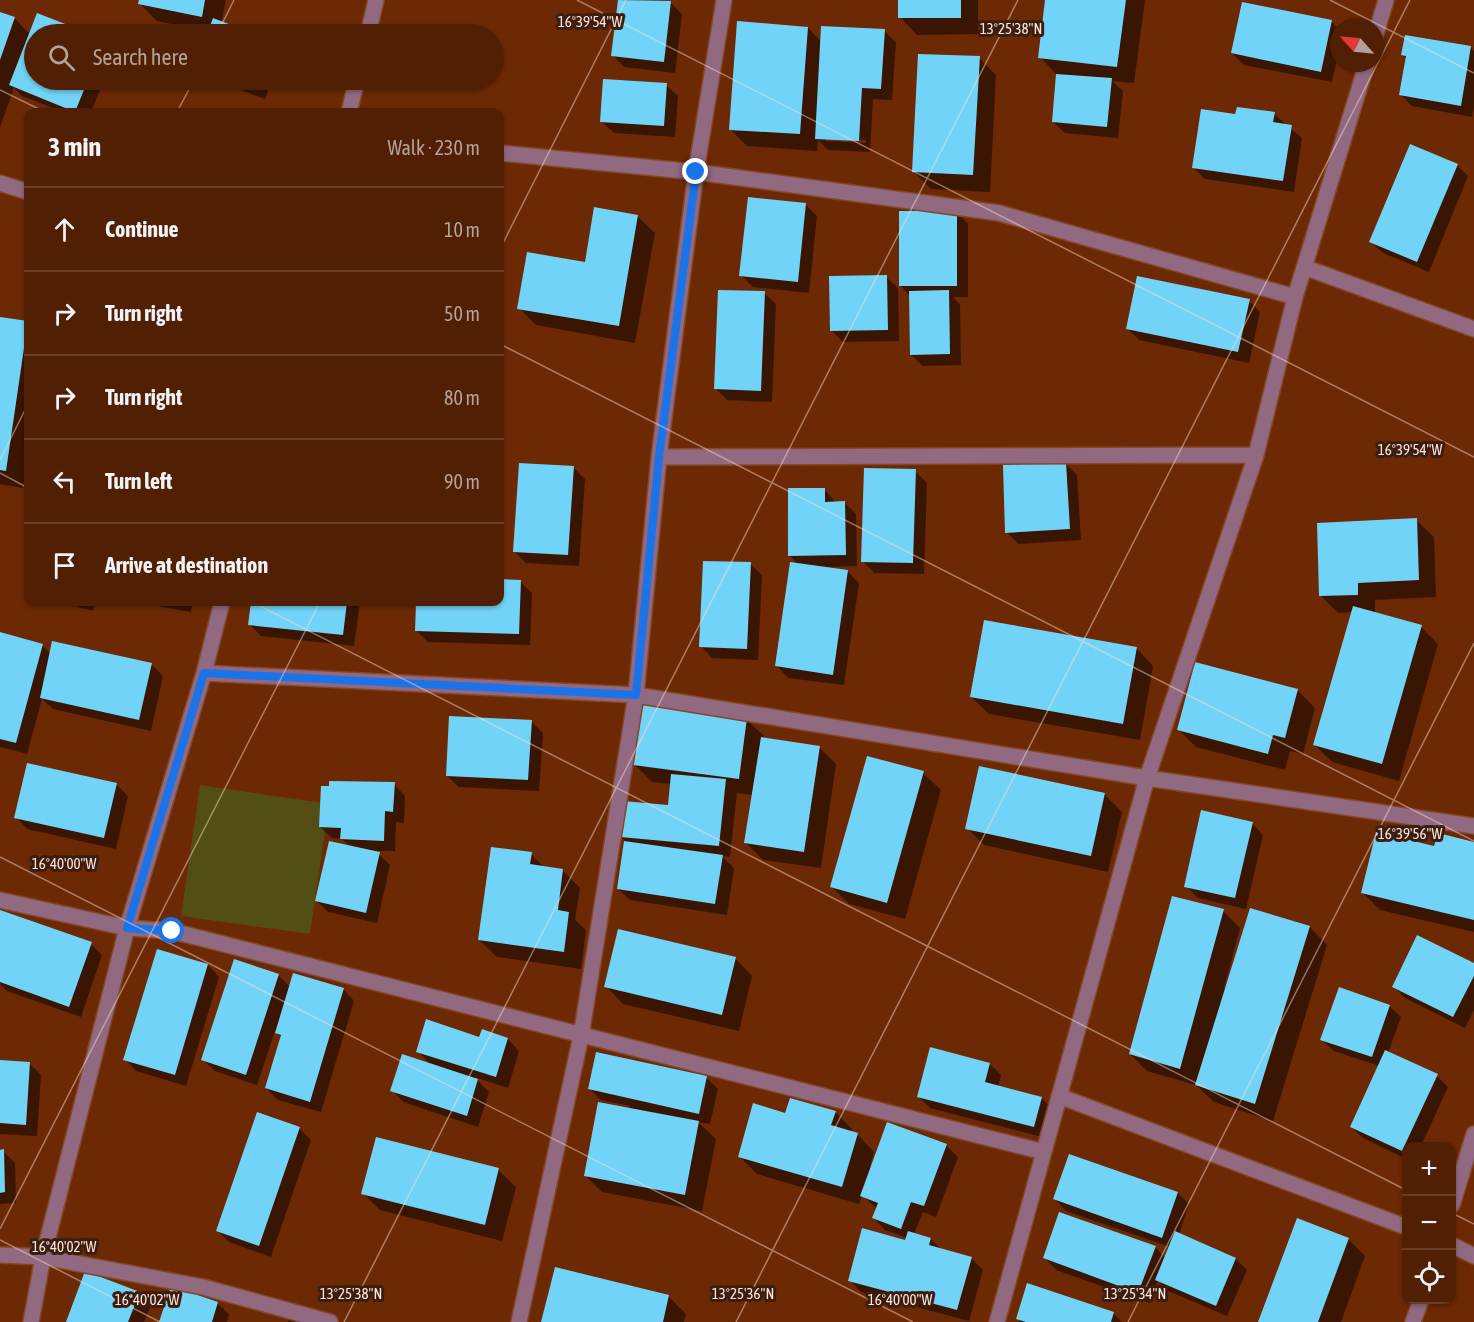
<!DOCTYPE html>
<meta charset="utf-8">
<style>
:root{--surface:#511f03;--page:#5b2c12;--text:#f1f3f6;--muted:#b4a29a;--line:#673d25}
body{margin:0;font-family:"Asap Condensed",sans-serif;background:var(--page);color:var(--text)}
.controls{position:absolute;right:18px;bottom:18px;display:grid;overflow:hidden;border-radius:12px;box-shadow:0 2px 4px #0004}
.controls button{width:54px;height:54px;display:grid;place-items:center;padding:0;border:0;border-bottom:2px solid var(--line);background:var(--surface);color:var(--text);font:30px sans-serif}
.compass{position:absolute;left:1330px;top:18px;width:54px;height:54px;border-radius:50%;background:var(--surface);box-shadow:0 2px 4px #0004;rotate:297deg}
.stop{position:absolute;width:18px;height:18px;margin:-14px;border:4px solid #1a73e8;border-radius:50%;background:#fff}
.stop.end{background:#1a73e8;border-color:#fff;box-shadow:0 2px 6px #0008}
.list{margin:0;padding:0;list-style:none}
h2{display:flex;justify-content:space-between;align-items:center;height:78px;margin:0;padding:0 24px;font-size:26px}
h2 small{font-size:20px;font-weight:400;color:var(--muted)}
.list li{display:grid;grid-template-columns:39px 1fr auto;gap:18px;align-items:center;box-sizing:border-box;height:84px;padding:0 24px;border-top:2px solid var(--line)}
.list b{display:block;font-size:22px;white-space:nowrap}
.list em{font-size:20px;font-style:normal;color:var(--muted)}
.icon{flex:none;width:33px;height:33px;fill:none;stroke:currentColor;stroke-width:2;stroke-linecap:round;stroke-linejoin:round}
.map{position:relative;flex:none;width:1474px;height:1322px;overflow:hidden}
.search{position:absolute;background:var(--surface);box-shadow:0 2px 4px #0004;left:24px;top:24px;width:480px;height:66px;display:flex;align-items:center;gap:15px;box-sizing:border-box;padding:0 21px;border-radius:33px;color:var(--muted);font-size:22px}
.panel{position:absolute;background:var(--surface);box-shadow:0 2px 4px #0004;left:24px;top:108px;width:480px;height:498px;border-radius:12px}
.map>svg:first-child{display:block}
</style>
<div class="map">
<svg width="1474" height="1322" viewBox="0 0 1474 1322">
<rect width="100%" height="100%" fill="#6c2904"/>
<path fill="#534e14" d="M200,785L329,804L310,934L181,916Z"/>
<path fill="#0007" fill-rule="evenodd" d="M140,0H226L221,23L252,34H209L210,32L157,21L140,4Z
M620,0L671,3L682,14L675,73L624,67L613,55Z
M900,0H978V34L917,35L900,17Z
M1047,0H1145L1134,83L1112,81L1123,91L1118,138L1065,133L1053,122L1057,75L1040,57Z
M0,13L14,18L30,34L38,15L87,34H34V80H104L91,112H63L22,96L14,88L0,127Z
M1331,21L1339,29V50L1332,82L1244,65L1232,53Z
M808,28L822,42L884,31L896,42L892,100L873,99L870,152L828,150L818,140L817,151L747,146L730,129ZM826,138L866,140V143L826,141Z
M1407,36L1471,48L1474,51V106L1472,117L1412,106L1400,94L1407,59L1403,55Z
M979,58L996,75L990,192L931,189L914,172Z
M214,80H272L265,99Z
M666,85L678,96L675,137L614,133L602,122Z
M1274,114L1302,138L1294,192L1205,179L1193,167L1236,116Z
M1457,165L1468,176L1429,272L1383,253L1371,242Z
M805,204L817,216L809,293L753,287L741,275Z
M957,212L968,224V297H953L960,304L961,365L923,366L911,355L910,296L900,285Z
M637,216L655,233L635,343L536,325L519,308L586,264Z
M886,277L898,288L899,341L843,342L832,331Z
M764,293L776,304L772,402L727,400L716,389Z
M1249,301L1260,312L1249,363L1139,340L1127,328Z
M0,318L28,323V455L23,488L0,484Z
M1066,464L1077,475L1081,540L1018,544L1007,532Z
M573,467L585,479L579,566L526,563L515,552Z
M915,471L927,483L924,574L874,573L863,561Z
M824,489L836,503H845L856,514L857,566L826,567V569L848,572L859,583L844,685L788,678L777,666L799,565L790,556Z
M1416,520L1434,537L1436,597L1375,600V614L1421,627L1438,644L1399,781L1332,762L1315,745L1353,612L1338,613L1321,596Z
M750,564L762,575L758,660L712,658L701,646Z
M500,580L520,581L532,593L530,645L428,642L416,630L418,602H500Z
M71,602H95L93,611L77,607Z
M134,602H193L191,612Z
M252,602H360L354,646L261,636L250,625Z
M0,634L42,645L51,654L151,664L163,676L151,731L53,709L42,699L27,754L0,747Z
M1136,648L1153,666L1140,740L989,714L971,697Z
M1298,691L1315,708L1303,754L1290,751L1285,770L1196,747L1179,730Z
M746,719L764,736L763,739L819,747L836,764L821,868L763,860L746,843L753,795L737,793L730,857L722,856L734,868L727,915L630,900L618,889L625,841L621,837L670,806L672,784L652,782L634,764Z
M531,721L543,733L539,791L459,787L447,776Z
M923,773L941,790L905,919L849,904L832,887Z
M116,784L128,796L116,849L27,829L16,817Z
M394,784L405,796L404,823L396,822L395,851H376L390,865L377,923L328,912L317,901L351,847L342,839L332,838L320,827Z
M1104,794L1122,812L1108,872L984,845L967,828Z
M1252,823L1263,835L1246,909L1198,898L1186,886Z
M1474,843V932L1380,910L1363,893L1436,847Z
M531,854L545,868L563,871L580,888L575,920L586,930L581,969L497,957L479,940Z
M1223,911L1240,928L1224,988L1226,989L1310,927L1327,945L1273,1121L1214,1102L1196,1085L1147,1071L1130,1054Z
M0,913L91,944L102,955L81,1017L7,991L0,984Z
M735,958L752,976L739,1031L623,1004L606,986Z
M208,965L219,977L186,1086L136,1071L125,1059Z
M1474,965V1010L1465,1028L1405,998L1393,986Z
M278,975L290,987L343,989L354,1001L321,1112L278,1100L266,1088L282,1038L275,1031L257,1085L215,1071L203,1060Z
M1389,1006L1401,1017L1388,1053L1437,1076L1448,1087L1421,1146H1406V1159L1363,1138L1351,1127L1379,1066L1334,1051L1322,1040Z
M483,1031L508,1039L519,1051L508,1088L474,1077L489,1092L478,1127L403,1102L392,1090L432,1066L418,1051L480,1039Z
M597,1054L707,1078L718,1089L710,1124L698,1122L716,1139L702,1211L602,1192L585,1175L630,1106L601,1100L589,1088Z
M0,1062L29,1063L41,1075L37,1136L0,1134Z
M990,1064L1001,1075L998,1087L1041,1098L1053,1109L1046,1138L930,1108L919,1097Z
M835,1112L852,1129L851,1133L857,1134L874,1152L870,1167L872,1168L888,1124L946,1145L958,1157L936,1217L923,1212L914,1234L931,1239L942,1250L971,1258L983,1270L969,1321L861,1292L850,1280L906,1242L908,1238L885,1230L874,1218L877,1209L862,1195L859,1204L757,1174L739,1156L786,1114Z
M299,1128L311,1140L271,1257L229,1242L218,1231Z
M0,1151H3L15,1163L16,1203L0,1204Z
M498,1170L516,1187L502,1241L380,1210L363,1193Z
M1178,1193L1189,1204L1179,1234L1236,1259L1247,1270L1227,1316L1168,1291L1158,1281L1150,1303L1056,1270L1045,1258L1155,1247L1165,1258L1170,1247L1066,1211L1055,1199Z
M1348,1239L1365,1256L1341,1322H1260Z
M139,1293L151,1305L144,1322H68Z
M669,1297L686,1314L684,1322H543Z
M217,1303L229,1314L227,1322H161Z
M1113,1313L1122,1322H1021L1017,1318Z
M291,1317L303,1322H288Z"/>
<path fill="#70d3f7" d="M139,0H205L202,17L138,4Z
M618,0L671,1L664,62L611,56Z
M898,0H961V18H898Z
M1045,0H1126L1117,67L1038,58Z
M1242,2L1332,20L1321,72L1231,53Z
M0,12L15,17L0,60Z
M37,13L91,34H34V80H88L75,112L9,85Z
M213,18L255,34H207Z
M737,21L808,27L800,134L729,130Z
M821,26L885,29L881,89L862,88L859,141L815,139Z
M1405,35L1471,46L1461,106L1399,95L1406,56L1401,55Z
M918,54L980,56L973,175L912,172Z
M1056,74L1112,78L1107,127L1052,122Z
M603,79L667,83L664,126L600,122Z
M230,80H256L253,88Z
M1237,107L1275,112L1273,122L1292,125L1283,181L1192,168L1201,109L1235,114Z
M1410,144L1458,164L1417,262L1369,242Z
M748,197L806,203L798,282L739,276Z
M594,207L638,215L619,326L517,309L527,252L585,262Z
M899,211H957V286H899Z
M887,275L888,330L830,331L829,276Z
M1137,276L1250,299L1238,352L1126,329Z
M718,290L765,291L761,391L714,389Z
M949,290L950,354L910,355L909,291Z
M0,317L28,321L6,471L0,470Z
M1066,462L1070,529L1005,533L1003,465Z
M519,463L574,466L568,555L513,552Z
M864,468L916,469L913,563L861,562Z
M788,488H825V502L845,501L846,555L788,556Z
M1417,518L1419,580L1358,583V595L1319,596L1317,523Z
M703,561L751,562L747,649L699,647Z
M790,562L848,570L833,675L775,666Z
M500,579L521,580L519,634L415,631L416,602H500Z
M251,602H347L343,635L248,625Z
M1353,606L1422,625L1382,764L1313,745Z
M984,620L1137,647L1123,724L970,697Z
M0,632L43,644L16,743L0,739Z
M52,641L152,663L139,720L40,698Z
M1195,662L1298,689L1285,738L1273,735L1268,754L1177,730Z
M640,704L747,718L739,779L633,765Z
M449,716L532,720L528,780L446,776Z
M761,737L820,746L804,852L744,843Z
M867,756L924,771L887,903L830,887Z
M27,763L117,783L104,838L14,818Z
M979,766L1105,793L1091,856L965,829Z
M671,774L726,779L719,846L620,837L623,801L668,805Z
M329,781L395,782L393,812L385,811L384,841L340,839L341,828L319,827L321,786H329Z
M1201,810L1253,822L1235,898L1184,887Z
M1376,832L1434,846L1438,833L1474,842V920L1361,893Z
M329,841L380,852L366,913L315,901Z
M624,841L723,855L715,904L617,889Z
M491,847L532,852L530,864L563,869L558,910L569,912L564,952L478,940Z
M1172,896L1224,909L1180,1069L1129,1054Z
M1250,908L1310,926L1255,1104L1195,1085Z
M0,910L92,942L69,1007L0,982Z
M618,929L736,957L722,1015L604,987Z
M1417,935L1474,963V976L1453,1017L1392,987Z
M157,949L208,964L175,1075L123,1060Z
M234,959L279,974L246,1075L201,1060Z
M293,973L344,988L310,1102L265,1088L281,1035L275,1033Z
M1339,987L1390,1005L1372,1057L1320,1040Z
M426,1019L479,1037L482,1029L508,1038L496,1077L416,1052Z
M930,1047L990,1063L985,1082L1042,1097L1034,1127L917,1097Z
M1385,1050L1438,1074L1402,1151L1350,1127Z
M596,1052L707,1076L699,1114L588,1089Z
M402,1054L478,1079L467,1116L390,1091Z
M0,1060L30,1062L26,1125L0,1123Z
M790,1098L836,1111L831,1125L858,1133L842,1187L738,1157L753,1103L785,1113Z
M598,1102L699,1121L685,1195L584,1176Z
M257,1112L300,1127L259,1246L216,1231Z
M887,1122L947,1144L924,1206L911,1202L901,1229L872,1218L878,1203L860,1196Z
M376,1137L499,1168L485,1225L361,1194Z
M4,1149L5,1192L0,1193V1150Z
M1069,1154L1178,1192L1162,1238L1053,1199Z
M1059,1212L1156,1246L1138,1293L1043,1258Z
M1297,1218L1349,1238L1318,1322H1258Z
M862,1228L905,1240L908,1231L931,1238L929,1245L972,1257L957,1310L848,1281Z
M1175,1231L1236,1258L1216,1306L1155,1280Z
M555,1267L669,1295L663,1322H541Z
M85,1271L140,1292L128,1322H66Z
M1027,1283L1114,1312L1111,1322H1026L1016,1319Z
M171,1286L218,1302L212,1322H159Z"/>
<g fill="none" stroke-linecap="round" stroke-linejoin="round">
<g stroke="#834726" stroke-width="18">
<path id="minor" d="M368,34L376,0
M1375,37L1386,0
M349,112L357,80
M500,153L696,172L999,213L1295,297
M0,183L28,192
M1304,267L1474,329
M659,457L1256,455
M204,673L636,695L1147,778L1474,826
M0,900L127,928L172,931L1044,1152
M1059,1096L1406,1227
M1452,1205L1474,1134
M1452,1245L1474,1256
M0,1255L43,1257L203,1287L330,1322
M31,1322L43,1257L127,928L204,673L222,602
M519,1322L581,1036L636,695L659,457L696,172L724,0
M997,1322L1147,778L1256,455L1295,297L1367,63
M1413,1322L1421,1300"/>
</g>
<use href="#minor" stroke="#916980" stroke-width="15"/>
</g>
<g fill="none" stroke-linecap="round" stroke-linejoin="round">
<path stroke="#1a73e8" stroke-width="8" d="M172,931L127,928L204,673L636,695L659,457L696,172"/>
</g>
<path fill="none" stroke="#fee5da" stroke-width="1.5" stroke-opacity="0.45" d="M577,0L1474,457M1330,0L1474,73M217,34L234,0M0,90L45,112M177,112L194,80M500,249L626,0M500,344L1474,841M0,460L28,404M0,473L28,488M252,602L1406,1190M0,857L913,1322M1452,1213L1474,1224M0,1229L320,602M0,1240L160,1322M344,1322L1018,0M736,1322L1410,0M1128,1322L1474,643"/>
<g font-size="15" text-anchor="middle" fill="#fee5da" stroke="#3c1e11" stroke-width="6" stroke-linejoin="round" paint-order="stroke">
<text x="590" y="27">16°39'54"W</text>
<text x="1011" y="34">13°25'38"N</text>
<text x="1410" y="455">16°39'54"W</text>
<text x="1410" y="839">16°39'56"W</text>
<text x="64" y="869">16°40'00"W</text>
<text x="64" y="1252">16°40'02"W</text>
<text x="351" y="1299">13°25'38"N</text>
<text x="743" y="1299">13°25'36"N</text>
<text x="1135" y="1299">13°25'34"N</text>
<text x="147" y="1305">16°40'02"W</text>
<text x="900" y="1305">16°40'00"W</text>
</g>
</svg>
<div class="controls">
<button>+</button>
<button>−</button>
<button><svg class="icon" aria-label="locate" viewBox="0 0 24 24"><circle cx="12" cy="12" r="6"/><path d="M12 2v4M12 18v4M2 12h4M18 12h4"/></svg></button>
</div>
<svg class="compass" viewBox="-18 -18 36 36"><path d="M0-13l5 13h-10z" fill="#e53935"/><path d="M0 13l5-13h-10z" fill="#b4a29a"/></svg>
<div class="stop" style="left:172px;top:931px"></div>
<div class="stop end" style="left:696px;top:172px"></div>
<div class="search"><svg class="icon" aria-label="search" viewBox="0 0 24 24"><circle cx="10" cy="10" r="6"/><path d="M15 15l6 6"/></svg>Search here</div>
<section class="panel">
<h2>3 min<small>Walk · 230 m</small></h2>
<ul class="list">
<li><svg class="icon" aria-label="ahead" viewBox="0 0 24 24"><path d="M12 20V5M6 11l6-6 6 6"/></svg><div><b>Continue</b></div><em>10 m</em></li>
<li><svg class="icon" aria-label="right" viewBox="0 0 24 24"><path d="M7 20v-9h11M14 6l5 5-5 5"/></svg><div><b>Turn right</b></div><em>50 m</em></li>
<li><svg class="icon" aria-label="right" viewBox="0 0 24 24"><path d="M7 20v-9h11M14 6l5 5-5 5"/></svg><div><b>Turn right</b></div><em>80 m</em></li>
<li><svg class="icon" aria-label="left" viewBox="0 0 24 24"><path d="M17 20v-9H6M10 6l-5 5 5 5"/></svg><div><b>Turn left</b></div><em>90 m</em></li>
<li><svg class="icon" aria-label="arrive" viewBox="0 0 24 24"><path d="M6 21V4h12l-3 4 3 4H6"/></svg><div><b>Arrive at destination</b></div></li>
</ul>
</section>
</div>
